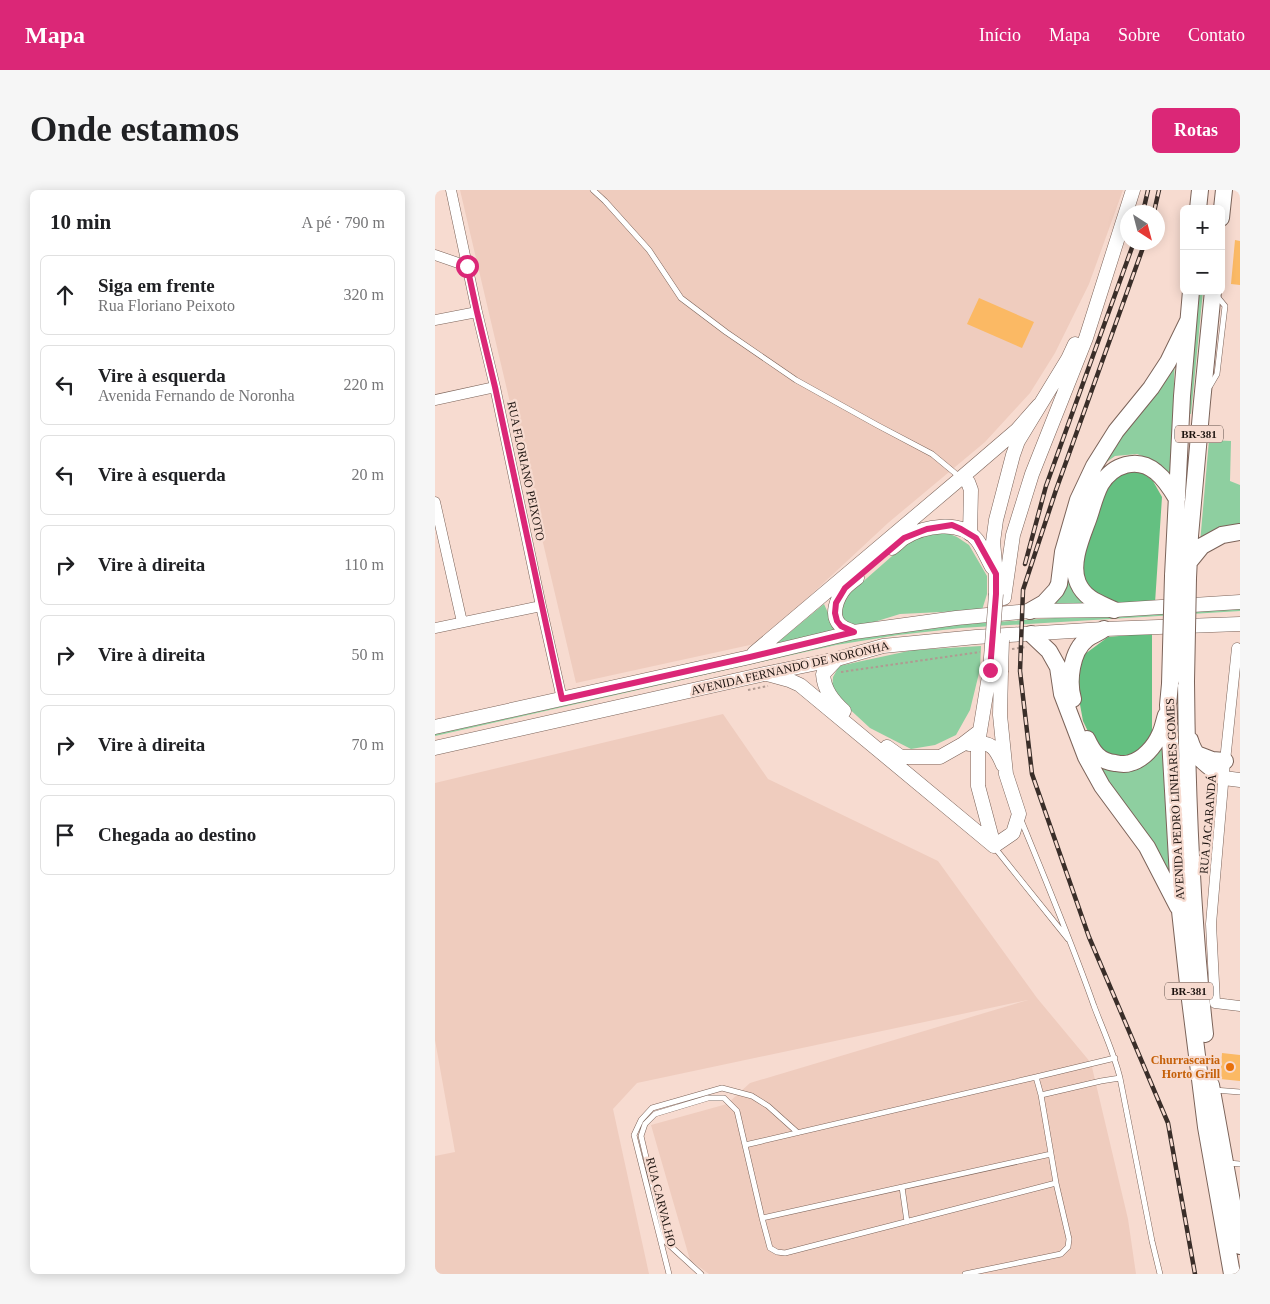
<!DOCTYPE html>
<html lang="pt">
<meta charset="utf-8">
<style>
:root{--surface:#fff;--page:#f6f6f6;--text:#202124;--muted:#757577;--line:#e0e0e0;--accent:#db2777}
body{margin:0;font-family:Georgia,serif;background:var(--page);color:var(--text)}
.controls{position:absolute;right:15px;top:15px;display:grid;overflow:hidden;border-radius:8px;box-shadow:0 2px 12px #0003}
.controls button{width:45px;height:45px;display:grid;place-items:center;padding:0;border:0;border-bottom:1px solid var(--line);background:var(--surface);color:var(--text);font:25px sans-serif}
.compass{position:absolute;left:685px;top:15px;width:45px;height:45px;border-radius:50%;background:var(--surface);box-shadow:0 2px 12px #0003;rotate:144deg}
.stop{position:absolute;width:15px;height:15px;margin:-11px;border:4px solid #db2777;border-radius:50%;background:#fff}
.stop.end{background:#db2777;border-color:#fff;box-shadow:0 1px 5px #0008}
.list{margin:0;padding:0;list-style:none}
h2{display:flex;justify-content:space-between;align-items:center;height:65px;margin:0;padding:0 20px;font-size:21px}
h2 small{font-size:16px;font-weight:400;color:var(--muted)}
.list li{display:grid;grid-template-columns:32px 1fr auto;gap:15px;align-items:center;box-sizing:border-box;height:80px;margin:0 10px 10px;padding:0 10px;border:1px solid var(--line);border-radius:8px}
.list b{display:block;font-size:19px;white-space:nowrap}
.list p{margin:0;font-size:16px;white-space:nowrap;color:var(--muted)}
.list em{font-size:16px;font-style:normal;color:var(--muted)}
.icon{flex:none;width:28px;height:28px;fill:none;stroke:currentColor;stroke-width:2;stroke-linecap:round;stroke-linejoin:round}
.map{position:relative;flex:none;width:805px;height:1084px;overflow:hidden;border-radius:8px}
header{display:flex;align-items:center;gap:30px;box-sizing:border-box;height:70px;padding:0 25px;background:var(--accent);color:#fff}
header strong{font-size:24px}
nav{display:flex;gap:28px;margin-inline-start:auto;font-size:18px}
.intro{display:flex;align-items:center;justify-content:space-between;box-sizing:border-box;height:120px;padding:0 30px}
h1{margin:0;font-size:35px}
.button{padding:12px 22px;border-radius:8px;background:var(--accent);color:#fff;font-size:18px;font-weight:700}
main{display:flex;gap:30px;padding:0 30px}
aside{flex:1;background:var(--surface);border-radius:8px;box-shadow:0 2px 12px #0003}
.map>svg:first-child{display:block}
</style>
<header>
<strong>Mapa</strong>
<nav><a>Início</a><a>Mapa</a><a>Sobre</a><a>Contato</a></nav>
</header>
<div class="intro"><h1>Onde estamos</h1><a class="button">Rotas</a></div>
<main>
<aside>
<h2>10 min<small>A pé · 790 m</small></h2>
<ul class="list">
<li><svg class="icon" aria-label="ahead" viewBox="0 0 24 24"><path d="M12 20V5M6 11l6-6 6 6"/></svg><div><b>Siga em frente</b><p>Rua Floriano Peixoto</p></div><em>320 m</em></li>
<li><svg class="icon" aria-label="left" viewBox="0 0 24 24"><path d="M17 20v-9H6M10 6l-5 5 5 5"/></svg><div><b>Vire à esquerda</b><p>Avenida Fernando de Noronha</p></div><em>220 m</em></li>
<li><svg class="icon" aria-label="left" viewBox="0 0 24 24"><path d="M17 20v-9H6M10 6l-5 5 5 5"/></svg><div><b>Vire à esquerda</b></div><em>20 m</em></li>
<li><svg class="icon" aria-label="right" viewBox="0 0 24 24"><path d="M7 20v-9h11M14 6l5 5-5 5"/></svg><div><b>Vire à direita</b></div><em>110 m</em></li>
<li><svg class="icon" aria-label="right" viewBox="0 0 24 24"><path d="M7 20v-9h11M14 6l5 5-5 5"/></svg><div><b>Vire à direita</b></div><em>50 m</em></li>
<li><svg class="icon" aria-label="right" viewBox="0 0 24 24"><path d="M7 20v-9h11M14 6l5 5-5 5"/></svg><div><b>Vire à direita</b></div><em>70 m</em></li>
<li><svg class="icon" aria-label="arrive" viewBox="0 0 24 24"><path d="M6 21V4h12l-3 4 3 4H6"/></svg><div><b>Chegada ao destino</b></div></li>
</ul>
</aside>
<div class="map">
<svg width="805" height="1084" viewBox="0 0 805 1084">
<rect width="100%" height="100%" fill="#f7dbd0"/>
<path fill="#efccbe" d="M25,0H688L654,94L620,163L595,203L550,252L453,333L324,453L141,493Z
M288,524L333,589L503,671L602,808L656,873L693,1029L701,1084H274L255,1070L216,935L292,914L315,893L593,810L202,893L178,919L214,1084H0V966L20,962L0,850V593Z"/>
<path fill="#8ecfa0" d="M760,101H768L756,224L751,223Z
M740,163L736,288L727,278L715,269L702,264L680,266L666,276L655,298L654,413L616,416L654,294Z
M774,250L796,251L795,291L805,295V338L765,353Z
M491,344H515L522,347L534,355L552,386V404L547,420L465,424L423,437C408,430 408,432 405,416L415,403L473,352Z
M389,414L403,445L336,458Z
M805,416V421L526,438L463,445L401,455L0,546V541L432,444L529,434Z
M546,456L545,479L535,520L521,545L500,555L476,559L435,538L409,514L397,499L398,487L404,476L478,460Z
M727,557L734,671V689L698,630L657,566Z"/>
<path fill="#64c081" d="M705,281L718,291L727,307L720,413L674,417L656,406L645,381L646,357L679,284Z
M717,443V549L706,563L684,571L661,558L648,531L640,487L650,464L673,447Z"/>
<path fill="#fbb964" d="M800,50L805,51V95L796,94Z
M544,108L599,132L587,158L532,134Z
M787,863L805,865V891L785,889Z"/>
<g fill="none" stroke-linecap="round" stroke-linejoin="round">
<g stroke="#7b6359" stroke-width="6">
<path id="service" d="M158,0L170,11L214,60L246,108L291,142L361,190L442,235L497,264L526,288
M775,196L782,184L790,116L781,105
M586,630C611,691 637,753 659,816C668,840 679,863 685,888L717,1051L725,1084
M560,658L633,749
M779,900L805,902
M606,905L666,891L685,888
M310,955L601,887L680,868
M793,973L805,974
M467,997L472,1032
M327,1028L335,1058L342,1062L350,1063L621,993
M234,1084L199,945L206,930L217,918L287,898L317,906L333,916L362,942
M266,1084L231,1052L206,946L210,934L220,924L273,908H289L302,921L327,1028L616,964
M530,1084L626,1064L633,1057L634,1049L621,993L606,905L601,887"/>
</g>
<g stroke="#7b6359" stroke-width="11">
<path id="minor" d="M16,0L42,122L60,197L106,416L127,509
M0,65L32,76
M0,130L42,122
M0,210L60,197
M0,312L27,432
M0,438L106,416
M802,458L790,571L776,734L780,813L805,816"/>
</g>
<g stroke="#7b6359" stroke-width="15">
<path id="secondary" d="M526,288L533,292L536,300L535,344
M457,358C461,355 465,351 469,348C489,336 525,329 542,350C548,358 552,368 557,377
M561,404V384L558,352L561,330L578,265L583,251L633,169L640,154
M569,408L578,345L597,284L651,148L698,0
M419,442C414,440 408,438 405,435C395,425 402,408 410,398C413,395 418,391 422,388
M319,463L526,288L582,240L604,215
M402,469L388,484C389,500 398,511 409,521
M555,480L543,553V596L559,656
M332,484L354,490L365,495L559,656
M0,537L315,467L419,442L521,428L595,421L679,420L805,412
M534,554C556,551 560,556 568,575
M452,557L466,567H505L528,554L545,541
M0,558L329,484L402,469L448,456L541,447L669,439L805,434
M789,588L805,590
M559,656L578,643L584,624L571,584L565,525L566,482"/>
</g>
<g stroke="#7b6359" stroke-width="18">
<path id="trunk" d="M763,19L765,0
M786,28L789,0
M754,372L767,356L787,345L805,342
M738,386L747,206L756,101
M753,388L755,346L767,212L778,101
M679,420C664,413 650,409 643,393C635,374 646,349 653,330C657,319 660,305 666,294C678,275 702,266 721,282C730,289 736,299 742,309
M595,421L609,413L621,400L624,394L628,362L643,310L659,276L681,241L716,198L733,172L753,131
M596,444L614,461L623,477L627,504L651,567L667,596L712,657L743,717
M751,491C752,609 757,727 770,844
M735,494L733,515L745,721L753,794L771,937L797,1084
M638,509C633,492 636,461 652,449C657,445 664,443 669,439
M652,549C658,562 664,571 680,573C685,574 690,575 695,573C708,570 720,556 725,544C728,538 729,531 731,525
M755,550C760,569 775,577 789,588
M764,565L777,570L790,571
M776,895L805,1056"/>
</g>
<path stroke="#b09a91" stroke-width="2" stroke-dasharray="2.5 2.5" stroke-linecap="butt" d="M577,459L592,457
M406,482L545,462
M313,500L333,496"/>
<use href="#service" stroke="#fff" stroke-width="5"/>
<use href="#minor" stroke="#fff" stroke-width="10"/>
<use href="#secondary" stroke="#fff" stroke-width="14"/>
<use href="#trunk" stroke="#fff" stroke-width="16"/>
<g stroke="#3a2e29" stroke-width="4.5">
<path id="rail" d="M708,22L713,0
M719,22L724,0
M710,52L621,300L588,400L585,481L597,584L654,747L733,933L760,1084
M590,374L611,296L699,52"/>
</g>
<use href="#rail" stroke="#f7dbd0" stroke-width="2.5" stroke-dasharray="8" stroke-linecap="butt"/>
<g stroke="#7b6359" stroke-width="15" stroke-linecap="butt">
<path id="secondary-bridge" d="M555,480L561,404
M566,482L567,450"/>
</g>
<g stroke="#7b6359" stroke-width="18" stroke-linecap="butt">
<path id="trunk-bridge" d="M751,491L753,388
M735,494L738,386"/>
</g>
<use href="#secondary-bridge" stroke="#fff" stroke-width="14"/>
<use href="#trunk-bridge" stroke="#fff" stroke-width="16"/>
</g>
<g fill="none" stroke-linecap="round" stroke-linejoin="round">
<path stroke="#db2777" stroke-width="6" d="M32,76L42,122L60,197L127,509L315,467L419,442L406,436L402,431L400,423L401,413L410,398L469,348L492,339L517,335L526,339L541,348L561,384V404L555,480"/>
</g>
<circle fill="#e8710a" stroke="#f7dbd0" stroke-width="2" cx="795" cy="877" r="5"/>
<g text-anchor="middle" stroke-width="4.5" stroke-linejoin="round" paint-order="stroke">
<g fill="#f7dbd0" stroke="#5e4f49" stroke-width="1">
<rect x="740" y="235.5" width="48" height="17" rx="4"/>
<rect x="730" y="792.5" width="48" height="17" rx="4"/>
</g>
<g font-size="11" font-weight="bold" fill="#1c130f">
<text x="764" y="248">BR-381</text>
<text x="754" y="805">BR-381</text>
</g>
<g font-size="12" fill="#1c130f" stroke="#f7dbd0">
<text transform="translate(91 281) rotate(78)" y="4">RUA FLORIANO PEIXOTO</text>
<text transform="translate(355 478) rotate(-13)" y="4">AVENIDA FERNANDO DE NORONHA</text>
<text transform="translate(740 609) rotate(-93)" y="4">AVENIDA PEDRO LINHARES GOMES</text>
<text transform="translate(773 634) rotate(-85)" y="4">RUA JACARANDÁ</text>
<text transform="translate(226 1012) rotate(76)" y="4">RUA CARVALHO</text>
</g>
<g font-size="12" font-weight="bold" fill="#c56008" stroke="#f7dbd0" text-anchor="end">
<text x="785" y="874">Churrascaria<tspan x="785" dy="14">Horto Grill</tspan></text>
</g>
</g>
</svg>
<div class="controls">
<button>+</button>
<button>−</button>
</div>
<svg class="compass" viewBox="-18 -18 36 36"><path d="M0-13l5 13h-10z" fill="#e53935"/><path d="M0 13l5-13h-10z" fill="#757577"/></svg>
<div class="stop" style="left:32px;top:76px"></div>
<div class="stop end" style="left:555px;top:480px"></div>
</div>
</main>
